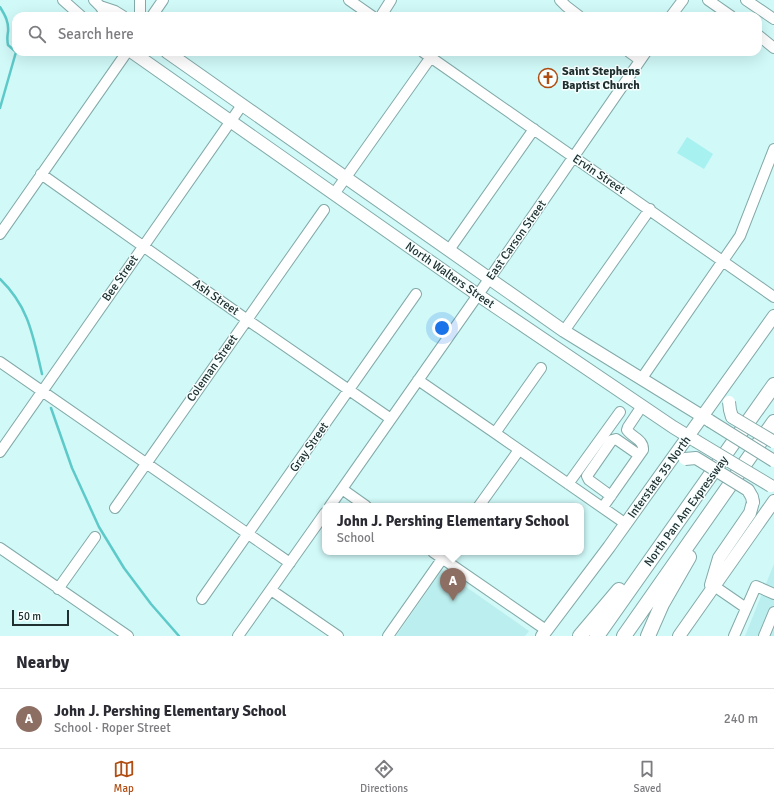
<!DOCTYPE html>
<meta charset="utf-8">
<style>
:root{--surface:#fff;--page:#f2f2f3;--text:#2b2b33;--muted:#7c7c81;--line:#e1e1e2;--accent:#b04d13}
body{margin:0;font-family:Signika,sans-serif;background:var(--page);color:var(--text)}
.scale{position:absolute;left:12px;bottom:10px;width:57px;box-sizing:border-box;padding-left:4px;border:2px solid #203030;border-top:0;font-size:11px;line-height:14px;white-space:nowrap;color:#203030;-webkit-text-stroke:3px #f7ffff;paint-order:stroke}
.you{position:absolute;left:442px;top:328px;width:14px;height:14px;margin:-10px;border:3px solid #fff;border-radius:50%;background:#1a73e8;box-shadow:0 0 0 6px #1a73e833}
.badge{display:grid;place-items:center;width:26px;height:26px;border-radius:50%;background:var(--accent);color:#fff;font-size:13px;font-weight:700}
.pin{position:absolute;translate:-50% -33px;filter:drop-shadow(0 1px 2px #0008)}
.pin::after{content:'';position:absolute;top:21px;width:14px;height:12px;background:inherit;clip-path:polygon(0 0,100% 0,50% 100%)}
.popup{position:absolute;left:322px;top:503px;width:262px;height:52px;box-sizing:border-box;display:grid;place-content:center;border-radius:8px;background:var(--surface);filter:drop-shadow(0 1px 3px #0005);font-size:13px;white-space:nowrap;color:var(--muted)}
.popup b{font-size:15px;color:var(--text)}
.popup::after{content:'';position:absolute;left:50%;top:100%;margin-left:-8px;border:8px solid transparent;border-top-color:var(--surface)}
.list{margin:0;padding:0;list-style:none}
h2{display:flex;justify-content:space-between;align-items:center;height:52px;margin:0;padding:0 16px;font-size:17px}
h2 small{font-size:13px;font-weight:400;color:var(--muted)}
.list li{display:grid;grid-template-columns:26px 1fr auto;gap:12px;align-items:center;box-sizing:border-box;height:60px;padding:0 16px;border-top:1px solid var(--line)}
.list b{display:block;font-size:15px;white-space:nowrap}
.list p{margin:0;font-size:13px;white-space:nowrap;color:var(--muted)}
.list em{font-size:13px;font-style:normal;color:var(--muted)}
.icon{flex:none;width:22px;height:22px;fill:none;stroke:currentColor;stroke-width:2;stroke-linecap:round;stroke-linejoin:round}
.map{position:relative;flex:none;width:774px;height:636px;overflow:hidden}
.search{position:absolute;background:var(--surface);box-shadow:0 4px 16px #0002;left:12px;right:12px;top:12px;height:44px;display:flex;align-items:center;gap:10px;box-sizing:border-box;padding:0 14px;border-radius:12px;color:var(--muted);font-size:15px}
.sheet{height:112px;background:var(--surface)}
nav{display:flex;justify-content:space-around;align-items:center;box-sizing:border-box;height:56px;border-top:1px solid var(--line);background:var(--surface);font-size:11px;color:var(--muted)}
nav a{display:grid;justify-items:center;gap:2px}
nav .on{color:var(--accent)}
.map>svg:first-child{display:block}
</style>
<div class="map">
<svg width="774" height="636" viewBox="0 0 774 636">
<rect width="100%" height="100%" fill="#d0f9f8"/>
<path fill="#bee" d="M774,564V636H745Z
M442,570L529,631L525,636H396Z"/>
<path fill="#a7f1f1" d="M687,137L713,154L704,169L677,153Z"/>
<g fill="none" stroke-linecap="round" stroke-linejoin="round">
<path stroke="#5dc9c9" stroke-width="2.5" d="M0,7C5,15 9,22 8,32C7,37 7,40 8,45L16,52
M0,108L16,52
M0,279C29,307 33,336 42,374
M51,408L72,468L99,527L124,568L151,604L179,636"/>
<g stroke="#83aaa9" stroke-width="12">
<path id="minor" d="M63,0L81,16
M94,0L100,6L107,16
M349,0L372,16
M560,0L566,6L579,16
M708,0L731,16
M746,0L774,19
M100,6L115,11L123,16
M140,16V0
M152,16L163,0
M381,16L391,0
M671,16L683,0
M758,35L774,48
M423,52L774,297
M629,52L640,60
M41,174L246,319L391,419
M334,194L431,57
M0,234L127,52
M449,250L534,129
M564,331L650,209
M0,362L290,563
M642,378L740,236L774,149
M418,380L495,433L626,524
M495,433L541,368
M0,452L242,105
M568,484L620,412
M342,489L366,506
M611,496L589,480L587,476L612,440L616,439L639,455
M330,506L501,262L646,52
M479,506L519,450
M603,507L643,450C644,440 633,438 627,430L628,427L642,406
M115,508L324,210
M0,548L128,636
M433,552L546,630
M714,586L746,608
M58,589L95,537
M271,590L338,636
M202,599L416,294
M238,636L325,513
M388,636L447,552
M734,636L756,586L774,594
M764,636L774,612"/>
</g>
<g stroke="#83aaa9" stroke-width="14">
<path id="major" d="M132,52L478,295L673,427L696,441
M167,52L564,331L710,421
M711,585L719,558L750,513L753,502
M542,636L609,547L774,316
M679,636L774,501"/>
</g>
<g stroke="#83aaa9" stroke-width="16">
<path id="highway" d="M580,636L619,590
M597,636L774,385
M624,636L774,422
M648,636L662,604L689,557"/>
</g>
<use href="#minor" stroke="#fff" stroke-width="10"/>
<use href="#major" stroke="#fff" stroke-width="12"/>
<use href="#highway" stroke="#fff" stroke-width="14"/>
<g stroke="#83aaa9" stroke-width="14" stroke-linecap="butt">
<path id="major-bridge" d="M729,402L730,410L732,417L774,442
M710,421L774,461
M696,441L771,486
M685,459L696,458L748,490L752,497L753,502"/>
</g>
<use href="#major-bridge" stroke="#fff" stroke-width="12"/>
</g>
<defs>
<g id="church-ring" transform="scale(1)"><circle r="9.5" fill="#f7ffff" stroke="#b04d13" stroke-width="1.5"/><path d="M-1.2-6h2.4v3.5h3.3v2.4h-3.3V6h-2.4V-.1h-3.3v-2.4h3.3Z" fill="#b04d13"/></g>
</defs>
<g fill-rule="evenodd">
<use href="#church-ring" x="548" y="78"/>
</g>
<g text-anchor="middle" stroke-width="3" stroke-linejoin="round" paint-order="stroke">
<g font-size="12" font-weight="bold" fill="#203030" stroke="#f7ffff" text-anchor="start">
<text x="562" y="75">Saint Stephens<tspan x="562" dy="14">Baptist Church</tspan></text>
</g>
<g font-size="12" fill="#203030" stroke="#f7ffff">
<text transform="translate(599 174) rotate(34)" y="4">Ervin Street</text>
<text transform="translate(516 240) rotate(-55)" y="4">East Carson Street</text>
<text transform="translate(450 275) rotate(35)" y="4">North Walters Street</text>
<text transform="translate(120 278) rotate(-55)" y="4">Bee Street</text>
<text transform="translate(216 297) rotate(35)" y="4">Ash Street</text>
<text transform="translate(212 368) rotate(-55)" y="4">Coleman Street</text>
<text transform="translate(309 447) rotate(-55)" y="4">Gray Street</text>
<text transform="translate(659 477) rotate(-54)" y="4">Interstate 35 North</text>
<text transform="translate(686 511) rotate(-54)" y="4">North Pan Am Expressway</text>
</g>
</g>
</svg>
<div class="scale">50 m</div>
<div class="you"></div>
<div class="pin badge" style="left:453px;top:601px;background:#8d6e63">A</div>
<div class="popup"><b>John J. Pershing Elementary School</b>School</div>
<div class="search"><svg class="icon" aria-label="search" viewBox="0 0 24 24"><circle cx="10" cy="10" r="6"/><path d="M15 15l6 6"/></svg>Search here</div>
</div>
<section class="sheet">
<h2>Nearby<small></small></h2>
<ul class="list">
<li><span class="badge" style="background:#8d6e63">A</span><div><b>John J. Pershing Elementary School</b><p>School · Roper Street</p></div><em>240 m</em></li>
</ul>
</section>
<nav>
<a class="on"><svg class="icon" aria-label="map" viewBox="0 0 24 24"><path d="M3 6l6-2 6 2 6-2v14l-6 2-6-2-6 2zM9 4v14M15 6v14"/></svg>Map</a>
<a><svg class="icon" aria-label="directions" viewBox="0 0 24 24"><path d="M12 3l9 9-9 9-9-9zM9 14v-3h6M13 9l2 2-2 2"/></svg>Directions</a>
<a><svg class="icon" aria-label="saved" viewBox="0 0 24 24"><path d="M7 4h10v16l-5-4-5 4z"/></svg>Saved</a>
</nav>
